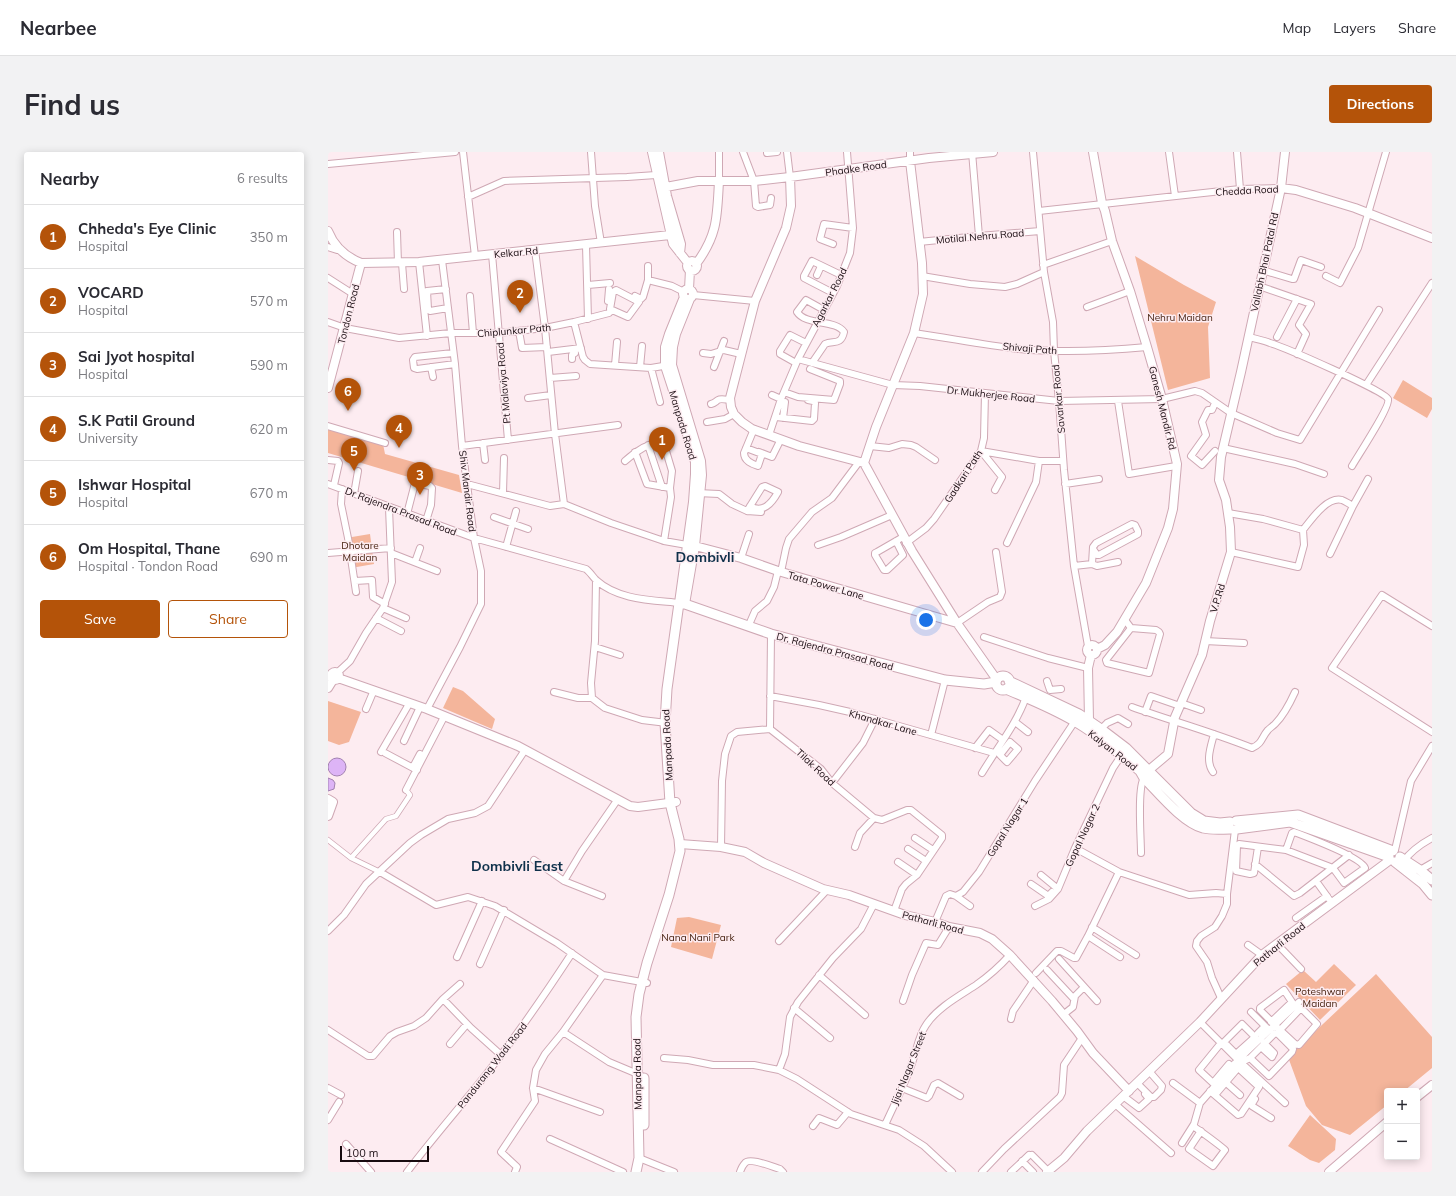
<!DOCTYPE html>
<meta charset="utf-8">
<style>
:root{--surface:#fff;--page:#f2f2f3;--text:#2b2b33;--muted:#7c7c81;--line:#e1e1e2;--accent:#b45309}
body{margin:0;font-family:Mulish,sans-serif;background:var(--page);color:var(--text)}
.controls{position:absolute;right:12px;bottom:12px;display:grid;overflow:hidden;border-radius:4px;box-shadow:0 2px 10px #0003}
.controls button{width:36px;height:36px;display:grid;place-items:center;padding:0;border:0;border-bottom:1px solid var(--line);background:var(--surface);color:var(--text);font:20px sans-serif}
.scale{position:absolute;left:12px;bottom:10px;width:89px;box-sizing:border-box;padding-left:4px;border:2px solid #180b10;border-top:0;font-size:11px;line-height:14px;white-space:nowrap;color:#180b10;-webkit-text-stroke:3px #fdecf1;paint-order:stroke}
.you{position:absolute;left:598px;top:468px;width:14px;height:14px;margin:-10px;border:3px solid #fff;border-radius:50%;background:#1a73e8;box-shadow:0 0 0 6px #1a73e833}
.badge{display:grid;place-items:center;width:26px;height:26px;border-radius:50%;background:var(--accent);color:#fff;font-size:13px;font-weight:700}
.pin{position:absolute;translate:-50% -33px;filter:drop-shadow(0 1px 2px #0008)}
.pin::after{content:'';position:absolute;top:21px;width:14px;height:12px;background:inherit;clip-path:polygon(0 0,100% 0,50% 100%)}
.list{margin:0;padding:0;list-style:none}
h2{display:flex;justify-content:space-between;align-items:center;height:52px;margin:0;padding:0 16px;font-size:17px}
h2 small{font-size:13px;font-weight:400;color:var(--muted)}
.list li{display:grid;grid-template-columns:26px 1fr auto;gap:12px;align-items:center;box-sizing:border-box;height:64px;padding:0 16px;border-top:1px solid var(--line)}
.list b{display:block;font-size:15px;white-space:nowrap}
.list p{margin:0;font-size:13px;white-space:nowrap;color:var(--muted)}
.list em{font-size:13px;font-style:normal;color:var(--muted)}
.actions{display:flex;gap:8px;padding:12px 16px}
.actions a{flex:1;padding:9px 0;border:1px solid var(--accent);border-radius:4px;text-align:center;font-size:14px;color:var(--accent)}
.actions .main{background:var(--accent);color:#fff}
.map{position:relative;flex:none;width:1104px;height:1020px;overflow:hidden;border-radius:4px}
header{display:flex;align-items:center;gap:24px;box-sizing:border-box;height:56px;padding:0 20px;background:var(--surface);border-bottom:1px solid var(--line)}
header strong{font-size:19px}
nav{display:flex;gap:22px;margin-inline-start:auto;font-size:14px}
.intro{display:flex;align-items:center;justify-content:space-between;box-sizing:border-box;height:96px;padding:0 24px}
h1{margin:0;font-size:28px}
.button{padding:10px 18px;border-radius:4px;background:var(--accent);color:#fff;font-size:14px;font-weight:700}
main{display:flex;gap:24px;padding:0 24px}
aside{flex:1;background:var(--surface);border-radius:4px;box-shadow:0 2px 10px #0003}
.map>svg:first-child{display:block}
</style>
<header>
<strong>Nearbee</strong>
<nav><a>Map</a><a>Layers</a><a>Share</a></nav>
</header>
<div class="intro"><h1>Find us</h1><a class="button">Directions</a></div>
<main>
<aside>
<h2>Nearby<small>6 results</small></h2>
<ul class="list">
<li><span class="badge">1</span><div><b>Chheda's Eye Clinic</b><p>Hospital</p></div><em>350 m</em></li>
<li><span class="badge">2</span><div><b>VOCARD</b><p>Hospital</p></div><em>570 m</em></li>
<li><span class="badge">3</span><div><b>Sai Jyot hospital</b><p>Hospital</p></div><em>590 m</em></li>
<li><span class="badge">4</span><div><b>S.K Patil Ground</b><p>University</p></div><em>620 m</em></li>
<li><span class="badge">5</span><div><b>Ishwar Hospital</b><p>Hospital</p></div><em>670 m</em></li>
<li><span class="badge">6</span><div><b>Om Hospital, Thane</b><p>Hospital · Tondon Road</p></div><em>690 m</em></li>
</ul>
<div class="actions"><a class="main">Save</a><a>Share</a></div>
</aside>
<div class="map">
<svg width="1104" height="1020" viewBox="0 0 1104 1020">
<rect width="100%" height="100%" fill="#fdecf1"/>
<path fill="#f4b59b" d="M807,104L856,133L888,150L880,175L882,226L840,238Z
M1075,228L1104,246V257L1099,266L1065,246Z
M0,275L55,292L57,302L131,323L134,341L0,301Z
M42,382L46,412L23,416L18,400V386Z
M125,535L135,539L167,567L164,577L115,556Z
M0,549L33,560L21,590L11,593L0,589Z
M361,765L393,773L384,807L343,795L349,766Z
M1006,812L1028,833L992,868L958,832L975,818L988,830Z
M1048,822L1104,885V916L1076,939H1059V953L1022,983L994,973L978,954L960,905Z
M982,963L1008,987L1007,998L991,1011L982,1008L960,994Z"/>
<path fill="#ddb4f6" stroke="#a281b1" d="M0 615a9 9 0 1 1 18 0a9 9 0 1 1-18 0Z
M0,626L5,628L7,631L6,637L0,639Z"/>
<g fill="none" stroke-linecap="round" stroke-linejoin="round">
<g stroke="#cfa8b4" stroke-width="6">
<path id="pedestrian" d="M0,688L23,706L58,667L68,664L82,643L78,638
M23,706L52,720"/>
</g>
<g stroke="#cfa8b4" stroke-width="8">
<path id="minor" d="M135,0L147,104
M263,0L267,54L273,91
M415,0L426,29L428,54L430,55L442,53L443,46
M459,0L462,25
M582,0V9
M644,0L651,84
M705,0L716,120L725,170L726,199L731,249L736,318L746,414L760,494
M841,0L847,44
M909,0L912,37
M439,1L449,0
M0,12L127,0
M391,29V0
M140,45L176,29L299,25L328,23
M711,59L912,37L953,36
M69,80L70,111
M591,90L651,84L712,79
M505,92L492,87L496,72L525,76
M258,93L260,167
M0,95L9,98H12
M207,98L217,176L227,282L236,352
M164,102L180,288
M91,110L99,184
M74,111L76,137
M715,113L784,89
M320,114V128L344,134L356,140
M934,118L964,127H966L973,108L993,115
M489,123L493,114
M594,124L642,132L677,135L689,132L716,120
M998,124L1012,131L1030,96L1058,0
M0,126L25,142
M260,133L282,131
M931,134L983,152L971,173L978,182L969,202
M118,137L99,139L100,157L102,159L120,156
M288,138L311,150L300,165L282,157L285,140Z
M505,141L476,126V124L484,109L513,123
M365,143L427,149
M142,144L145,181
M307,144L313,147L315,145L320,128
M280,149L281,137
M759,155L802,139
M0,170L17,176L71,186L123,181H171L217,176L246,170L255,205L257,208L262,212L323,216L341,213
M246,170L281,161L283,158
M191,179L194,196L219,195
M586,181C621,186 656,193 691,197C734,201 777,199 819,195
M921,185C928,187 935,188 942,191C956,195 1057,239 1060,247C1063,254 1029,305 1024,314
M949,185L969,147
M220,200L253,196
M125,201L87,205L85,208L86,216L89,217L127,212
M375,201L383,202L396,198L413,202
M244,207V203L247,201L246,197
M470,207L565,233L592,234L731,249L834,247L867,239L874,241L903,261L949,281L972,288L1051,158
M468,211L452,202V199L462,183L478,191
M484,211L497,192C505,188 513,194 516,180C507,167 478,174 469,160L478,148L496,158
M287,213L289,190
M103,215L105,225
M312,215L314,194
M386,215L396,189
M323,216L332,250
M222,226L248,224
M1038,233L1104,131
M456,240L470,245L506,248L512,232V229L482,217
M444,243L453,247
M200,246L223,243
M790,249L801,322L848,314
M887,251L884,258H880L874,270L878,283L863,304L874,313L887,299
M383,252C387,251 387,250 390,248C393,246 399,248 402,248
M448,265L484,269L486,267L487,251L485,249L480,248
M455,266L457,250
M379,270L397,267L406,262
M0,274L57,291
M441,283L453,247L470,207L509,134L522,101L525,76L519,0
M155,291L157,308
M320,293L334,335
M134,294L290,273
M542,294L561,296L574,292L583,293L588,295L607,308
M418,296L434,302L430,314C424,312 416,309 416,301L426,277
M895,296L967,312L996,322
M653,299L711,309H735
M653,299L674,325L667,338
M307,300L319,332L342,336L343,345L336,389
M431,300L444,305L453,287
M0,308L10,309L11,311L6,333
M297,309C308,299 320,291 335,289L344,319L342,336
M0,332L146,386L258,417C262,420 265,425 268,428C290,448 323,448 351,451
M139,332L222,354L236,352L283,371L336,389L359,393
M737,332L771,327
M14,337L13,352L20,386L28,440
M175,341L176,306
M369,341L391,342L404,352L419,359L433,360
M26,342L30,319
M419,359L434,335L437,334L450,340C444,351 435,362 422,354
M900,361L935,367L975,378C983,368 999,344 1014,348C1017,349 1021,352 1025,354
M79,362L87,331L102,334L104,336L103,353L98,369
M166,365L200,377
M568,389L575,403L559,418H556L547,403V401L549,400L575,385
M578,391L598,376L606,367L653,299L656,286L657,241
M679,391L708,330L711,309
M490,393L513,385L564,363
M178,395L188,359
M903,400L970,415L976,393L975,378
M0,401L63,396
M63,401L109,419
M1002,402L1025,354L1040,327
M413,406L421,382
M87,410L92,396
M764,412L765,395L768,391L804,372L807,373L810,379V382L771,403H769L765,397
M746,414L764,412L769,414L790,410
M453,420L458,396L461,387L484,360L504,346L531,310
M268,428L267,489L263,531L264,546L277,556L314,568L339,571
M27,429L44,428L45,445L57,452
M55,456L78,466
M48,466L73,479
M797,468L803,476L828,478L831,480L832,482L821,521L779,511L778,508L803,476
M629,471L660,450L672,445L674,440L668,400
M1104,474L1054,443L1004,516L1104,580
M420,475L427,459L439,449L446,435L450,419
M443,482L442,577L493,617L504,631L546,666L554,668L579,658H583L614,683V686L589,723L578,732L574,737L566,759
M656,485L720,506L760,516
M877,489L916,491
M267,495L292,503
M9,521L22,509L38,481L55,456L64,430L61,356
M719,529L722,538L733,537
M226,540L250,546H264
M442,544L491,553L522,560L666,601
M853,551L873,558
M804,555C844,569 884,580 924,596C935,591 933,586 940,578C942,576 945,574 947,572C956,563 962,551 967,540
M38,557L46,538
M99,557L132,495L153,452V419L146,386L134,294L127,212L114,108
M817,560L823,544L852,554
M687,570L700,580
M773,577L779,571L790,566L800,572
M603,583L617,528
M76,589L92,555
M682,590L690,597L679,610L672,603Z
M647,596L661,578L675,588
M53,600L81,552
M57,601L89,618
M85,615L92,602
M885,620C877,609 883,594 886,582
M654,621C669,596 688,573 698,545
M504,631L535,591L547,567
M78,638L116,565
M587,686L605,698
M393,695L394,629L397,602L403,584L409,580L442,577
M527,695L532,681L546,666
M930,695L926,721L922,722L908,719L909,694L911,692L958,698L1005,716L1016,731L1037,716C1033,705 979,685 966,680L964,681L958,698
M747,696L791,720L861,743L888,741L899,742
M580,697L598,709
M1067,698L1083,629L1104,594
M813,701C813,686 809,636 816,626
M206,708L236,729
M570,710L589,723
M1075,710C1082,700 1093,692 1104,686
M927,712L966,744L972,741L1021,703
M1092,718L1104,711
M52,720L108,753L140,745L167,754L229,791L275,823L319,831
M713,723L730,737
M988,729L1001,747
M703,732L719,743H721L724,740
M274,744L236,729L254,699L290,647
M628,744L642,754
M707,754L721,747L730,737L747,696L785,616L793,604
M968,766L999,744
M607,770L618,744L622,742L628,744L635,740L651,720L707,629L747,569
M764,775L808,803
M0,779L16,763L38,732L82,691L93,683L120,667L147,661L160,654L197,598
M760,784L792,805
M451,789L499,738
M949,792L973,817
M920,793L934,803
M129,805L154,749
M731,807L769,849
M152,812L176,758
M719,818L746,847
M708,821L729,799H733L746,806H748L760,784L791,720
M491,823L537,863
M893,846L884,826L879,810L868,794L869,789L873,784L887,775L894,764L899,752V742L907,678
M115,847L143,876L173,903
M575,849L584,823L598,791L610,793L621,775
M466,856L502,886
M923,860L941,878
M736,862L745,855L747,844L756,835
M683,867L685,859L706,828
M872,870L910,908L957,951
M943,870L964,850L956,838L932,856V858L952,878L967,892L971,893L989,872L973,856L952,878
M0,878L40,904H45L62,884L69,880L86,874L98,866L115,847L132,832
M235,880L281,910L312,923
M930,881L937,874
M927,885L908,902L896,890L914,872L927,885L930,889
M893,891L871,918L885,931L901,912
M122,892L139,872
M933,895L944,905L946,901L936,891
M336,906L360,908L385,913H426L451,918L469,927L523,962L571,978L596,994L624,1020
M910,908H918L922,906L947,881L950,882L965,897L964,900L941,924L922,906
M451,918L457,902L462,865L470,850L505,806L533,777L546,752
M895,928L912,943
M809,931L823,945H826L833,938L834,934L821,919
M845,931L872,951
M0,936L13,943
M205,936L272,960
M574,936L599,946L601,944L606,933L610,931L632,944
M882,939L910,963L913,962L931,935L906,912
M887,943L910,916
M795,944L811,956L821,947L817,942
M927,947L924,952V954L943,966
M787,952L843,1001
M0,968L11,950
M557,973C567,951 578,930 585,908C589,896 591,883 598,873C609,856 631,844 648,833C661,824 672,814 682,803
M485,974L491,966L509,973L520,960
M865,974C875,981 886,989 896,997L897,998L885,1014L861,997L873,979
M222,987L295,1020
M854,991L866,972L872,951L910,908L971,850
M18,992L43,1020
M704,1003L720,1019
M311,1006L346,1020
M694,1009L705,1020
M79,1020C101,991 125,963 148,935C183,892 214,847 244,801
M187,1020L189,1015L173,1000L207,949L205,936L208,918L217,902L235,880L275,823
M412,1020C413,1017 415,1013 417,1011C421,1005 445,1015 452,1017L455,1020
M654,1020L676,997L732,945L734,941L736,913L754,886
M683,1020L701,1003"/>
</g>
<g stroke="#cfa8b4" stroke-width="10">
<path id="tertiary" d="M324,0L345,92L360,111
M331,0L339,44L353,92L352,101
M765,0L774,51L777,59L784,89L802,139L819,195L834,247L849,312L845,357L840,376L818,431L789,480L777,493L769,497
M462,25L463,54L458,76L427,149L402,246L403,255L406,262L414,270L424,277L471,294L536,311
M338,35L370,29H426L462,25L601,6L665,0
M953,36L968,38L1027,56L1104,86
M0,79C6,94 18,105 33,111L91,110L342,83
M359 114a5 5 0 1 1 10 0a5 5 0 1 1-10 0Z
M368,112C390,83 389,64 391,29
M361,137L362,118
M355 142a5 5 0 1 1 10 0a5 5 0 1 1-10 0Z
M0,236L33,111
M536,311L548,275L586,181L595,142L594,111L582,9
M536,311L584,399L629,471L669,528
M367,394L413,406L450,419L629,471
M351,451L365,350L367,322V310L356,272L337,214V195L341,182L356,145
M357,452L367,394L374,323L373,309L344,213L345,195L348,182L362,147
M759 498a5 5 0 1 1 10 0a5 5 0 1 1-10 0Z
M3 524a4 4 0 1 1 8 0a4 4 0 1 1-8 0Z
M10,526L99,557L190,594L302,654L310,655L348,650
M0,536L5,528
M761,568L760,516L763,503
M821,618L840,602L847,565L874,503L882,469L903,400L902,375L898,348L891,328L893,305L913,220L953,36L957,0
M0,647L5,650L0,664
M352,692L393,695L417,700L436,711L495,737L521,743L577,763L607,770L621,775L652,781L664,787L682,803L724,849L749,879L765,901L801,939
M1089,945L1104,933
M719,1020L736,1006L759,979L872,870L934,803L1062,708
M1001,1020L1059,970"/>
</g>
<g stroke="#cfa8b4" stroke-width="11">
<path id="secondary" d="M668 531a7 7 0 1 1 14 0a7 7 0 1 1-14 0Z
M681,529L751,562L773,577L798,596L863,661L876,669L892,671L902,670
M678,537C701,547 724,556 746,569C770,582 791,602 812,619L816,626C831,641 854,670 875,676C884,678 893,677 903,677
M908,669L970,663L1065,699
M909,677L962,670L1061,705
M1072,705L1092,718L1104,728
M1067,710L1095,732L1104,743
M316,973V926
M308,1020L311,1006L308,865L311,842L319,811L341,743L352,699L351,687L342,651L337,571L339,537L351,451L357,452L443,482L617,528L656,532L668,530"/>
</g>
<use href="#pedestrian" stroke="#fff" stroke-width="4.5"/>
<use href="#minor" stroke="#fff" stroke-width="6"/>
<use href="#tertiary" stroke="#fff" stroke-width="8"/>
<use href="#secondary" stroke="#fff" stroke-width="9"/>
</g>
<g text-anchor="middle" stroke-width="3" stroke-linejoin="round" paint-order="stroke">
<g font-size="10" fill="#180b10" stroke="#fdecf1">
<text transform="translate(528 16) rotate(-8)" y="4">Phadke Road</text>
<text transform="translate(919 38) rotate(-3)" y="4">Chedda Road</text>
<text transform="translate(652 84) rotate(-5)" y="4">Motilal Nehru Road</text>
<text transform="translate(188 100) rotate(-5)" y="4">Kelkar Rd</text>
<text transform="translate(936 110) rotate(-78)" y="4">Vallabh Bhai Patal Rd</text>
<text transform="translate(501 145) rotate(-63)" y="4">Agarkar Road</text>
<text transform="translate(20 162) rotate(-76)" y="4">Tondon Road</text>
<text transform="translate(186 178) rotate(-5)" y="4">Chiplunkar Path</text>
<text transform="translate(702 196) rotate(5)" y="4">Shivaji Path</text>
<text transform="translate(175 231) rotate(-95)" y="4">Pt Malaviya Road</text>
<text transform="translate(663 242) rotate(6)" y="4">Dr Mukherjee Road</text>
<text transform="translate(730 247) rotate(-95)" y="4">Savarkar Road</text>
<text transform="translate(835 256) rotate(76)" y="4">Ganesh Mandir Rd</text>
<text transform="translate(355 273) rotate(73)" y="4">Manpada Road</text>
<text transform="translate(635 324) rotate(-57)" y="4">Gadkari Path</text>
<text transform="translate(140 339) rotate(83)" y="4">Shiv Mandir Road</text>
<text transform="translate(73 359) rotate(21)" y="4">Dr Rajendra Prasad Road</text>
<text transform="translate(498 433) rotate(16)" y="4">Tata Power Lane</text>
<text transform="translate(889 446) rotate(-73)" y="4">V.P.Rd</text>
<text transform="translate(507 499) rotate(15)" y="4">Dr. Rajendra Prasad Road</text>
<text transform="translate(555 570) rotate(16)" y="4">Khandkar Lane</text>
<text transform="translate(339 593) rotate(-93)" y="4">Manpada Road</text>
<text transform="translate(785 598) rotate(38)" y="4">Kalyan Road</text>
<text transform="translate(488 615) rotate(43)" y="4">Tilak Road</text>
<text transform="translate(679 675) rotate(-58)" y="4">Gopal Nagar 1</text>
<text transform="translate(754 683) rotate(-65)" y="4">Gopal Nagar 2</text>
<text transform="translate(605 770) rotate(15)" y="4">Patharli Road</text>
<text transform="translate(951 792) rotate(-39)" y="4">Patharli Road</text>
<text transform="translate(164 913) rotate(-52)" y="4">Pandurang Wadi Road</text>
<text transform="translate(580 916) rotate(-68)" y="4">Jijai Nagar Street</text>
<text transform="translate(309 922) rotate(-91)" y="4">Manpada Road</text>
</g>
<g font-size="10" fill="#472211" stroke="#fdecf1">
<text x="852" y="169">Nehru Maidan</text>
<text x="32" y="397">Dhotare<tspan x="32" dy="12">Maidan</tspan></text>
<text x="370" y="789">Nana Nani Park</text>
<text x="992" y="843">Poteshwar<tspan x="992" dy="12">Maidan</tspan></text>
</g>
<g font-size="14" font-weight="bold" fill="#0f314b" stroke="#fdecf1">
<text x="377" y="410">Dombivli</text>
<text x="189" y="719">Dombivli East</text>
</g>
</g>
</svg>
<div class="controls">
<button>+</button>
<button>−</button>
</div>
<div class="scale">100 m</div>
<div class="you"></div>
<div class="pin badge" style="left:334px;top:308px">1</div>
<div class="pin badge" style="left:192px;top:161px">2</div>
<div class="pin badge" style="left:92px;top:343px">3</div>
<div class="pin badge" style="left:71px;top:296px">4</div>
<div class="pin badge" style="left:26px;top:319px">5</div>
<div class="pin badge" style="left:20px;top:259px">6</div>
</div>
</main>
